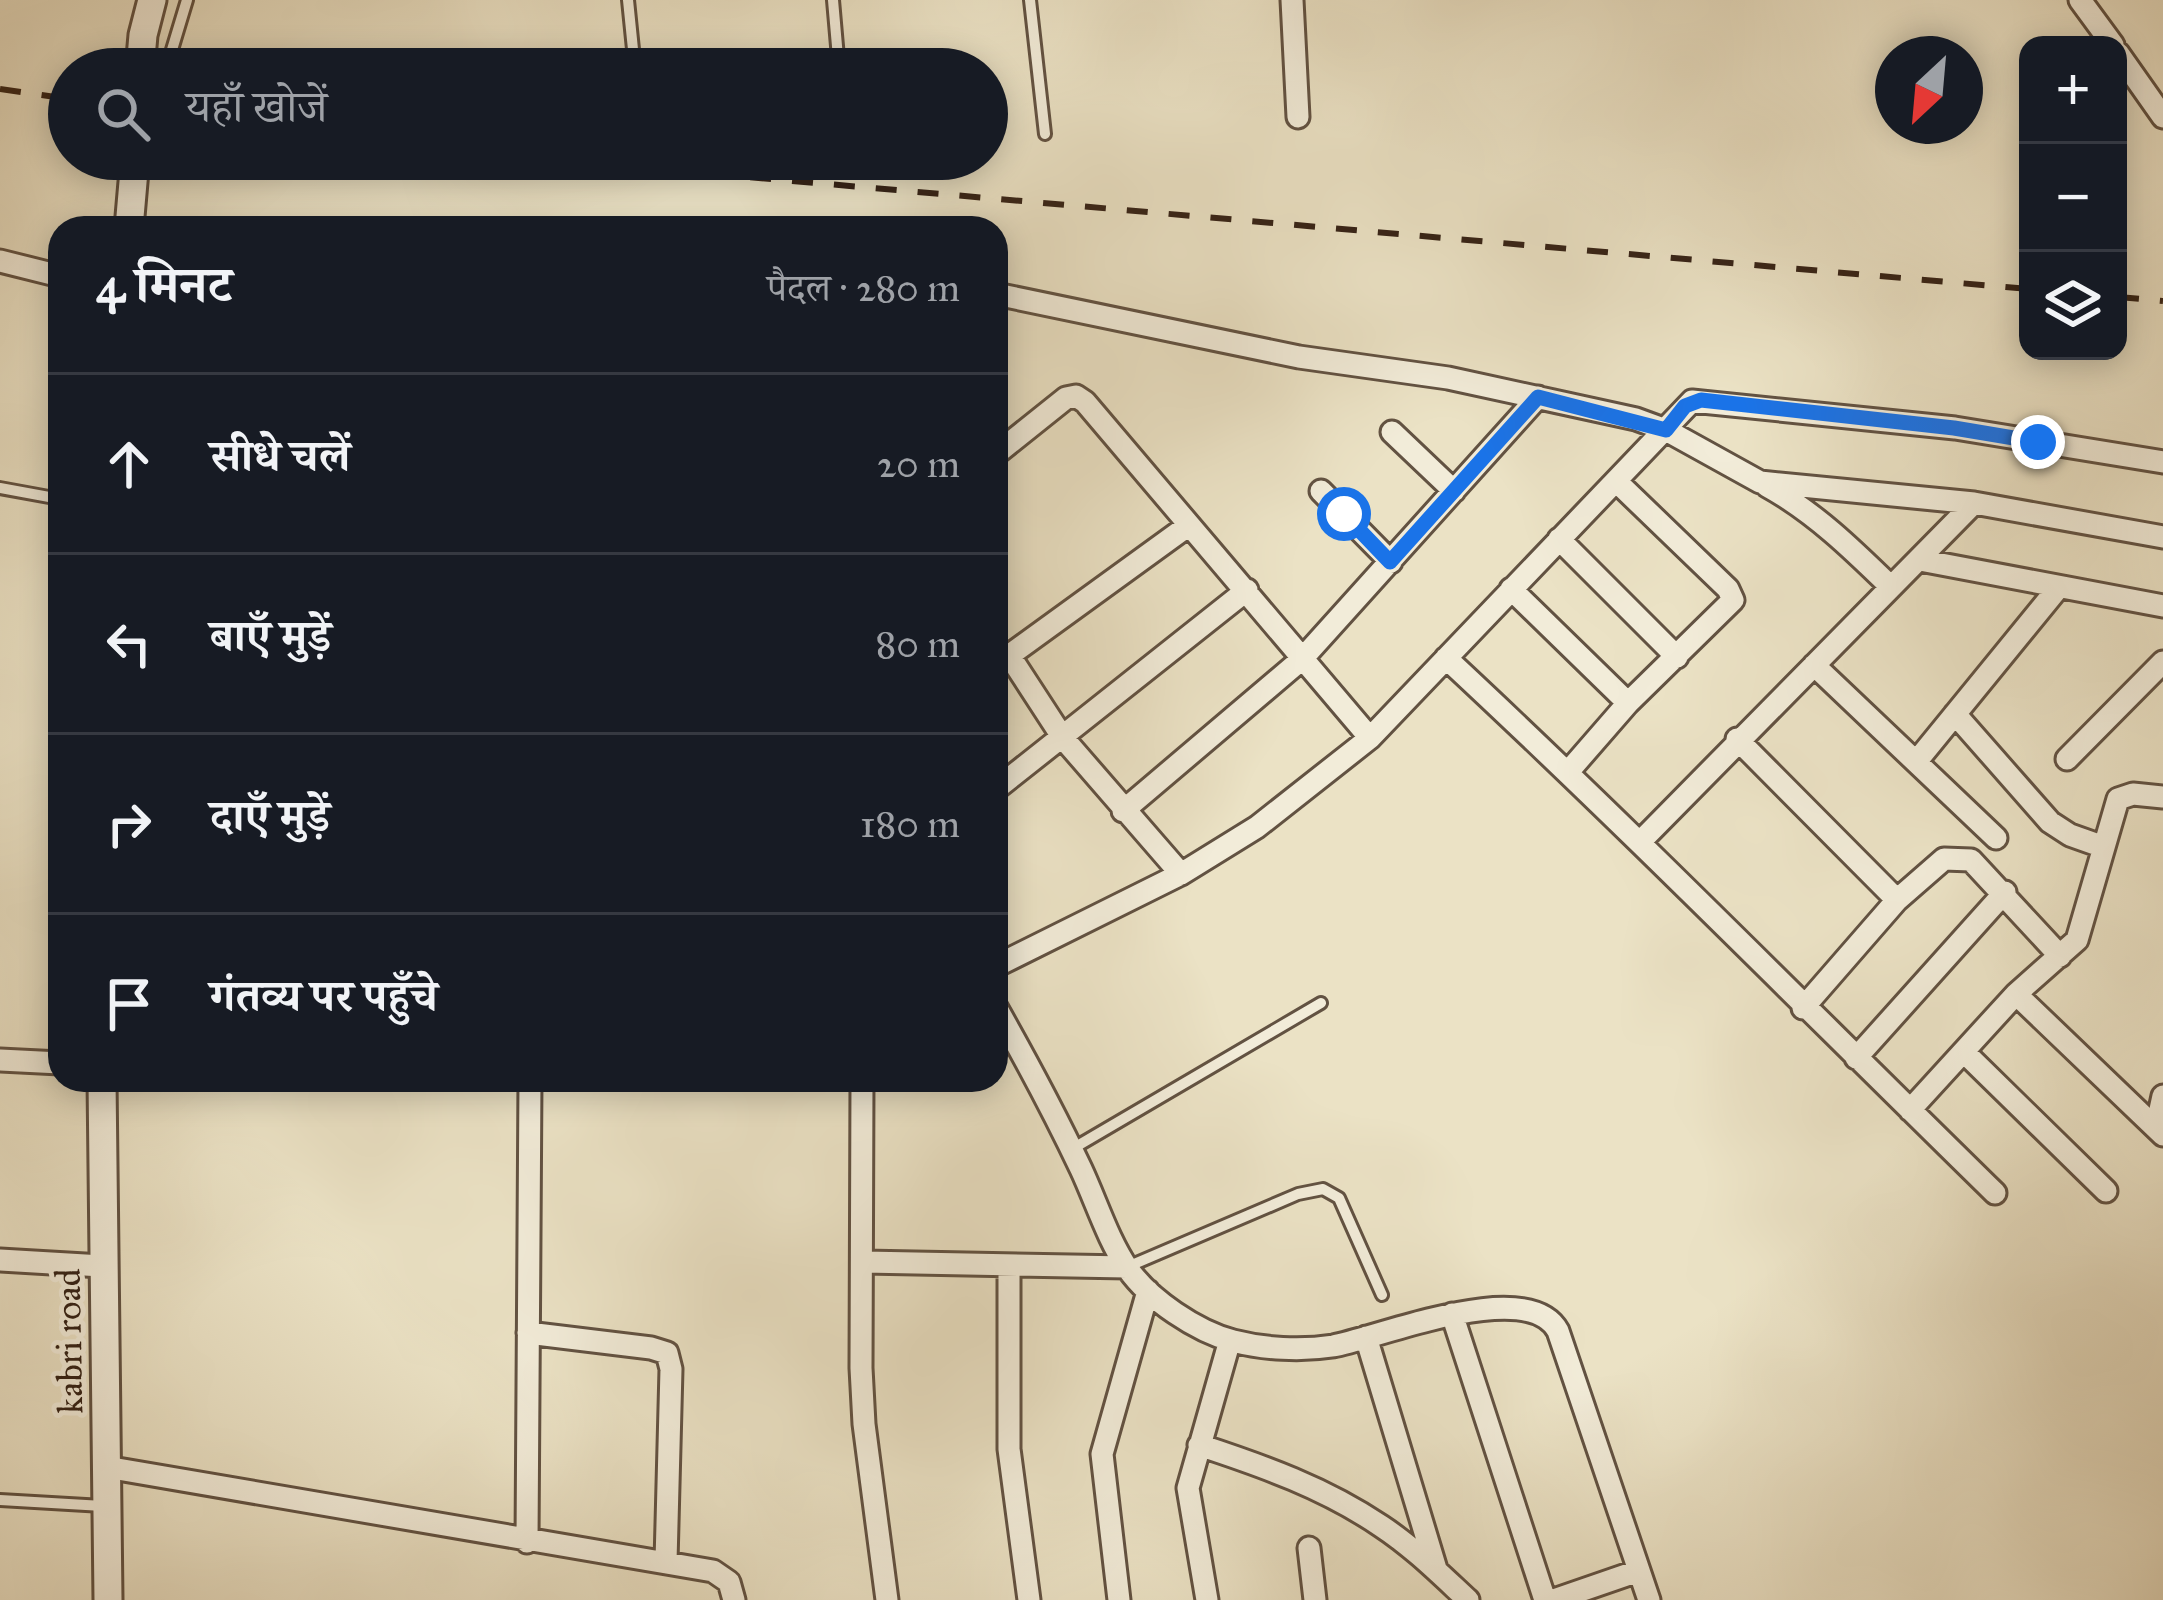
<!DOCTYPE html>
<html lang="hi">
<meta charset="utf-8">
<style>
:root{--surface:#171b24;--page:#242831;--text:#f1f3f6;--muted:#9ea1a6;--line:#363941}
body{margin:0;font-family:"IM FELL Great Primer","Noto Serif Devanagari",serif;background:var(--page);color:var(--text)}
.controls{position:absolute;right:36px;top:36px;display:grid;overflow:hidden;border-radius:24px;box-shadow:0 6px 30px #0003}
.controls button{width:108px;height:108px;display:grid;place-items:center;padding:0;border:0;border-bottom:3px solid var(--line);background:var(--surface);color:var(--text);font:60px sans-serif}
.compass{position:absolute;left:1875px;top:36px;width:108px;height:108px;border-radius:50%;background:var(--surface);box-shadow:0 6px 30px #0003;rotate:206deg}
.stop{position:absolute;width:36px;height:36px;margin:-27px;border:9px solid #1a73e8;border-radius:50%;background:#fff}
.stop.end{background:#1a73e8;border-color:#fff;box-shadow:0 3px 12px #0008}
.list{margin:0;padding:0;list-style:none}
h2{display:flex;justify-content:space-between;align-items:center;height:156px;margin:0;padding:0 48px;font-size:51px}
h2 small{font-size:39px;font-weight:400;color:var(--muted)}
.list li{display:grid;grid-template-columns:78px 1fr auto;gap:36px;align-items:center;box-sizing:border-box;height:180px;padding:0 48px;border-top:3px solid var(--line)}
.list b{display:block;font-size:45px;white-space:nowrap}
.list em{font-size:39px;font-style:normal;color:var(--muted)}
.icon{flex:none;width:66px;height:66px;fill:none;stroke:currentColor;stroke-width:2;stroke-linecap:round;stroke-linejoin:round}
.map{position:relative;flex:none;width:2163px;height:1600px;overflow:hidden}
.search{position:absolute;background:var(--surface);box-shadow:0 6px 30px #0003;left:48px;top:48px;width:960px;height:132px;display:flex;align-items:center;gap:30px;box-sizing:border-box;padding:0 42px;border-radius:66px;color:var(--muted);font-size:45px}
.panel{position:absolute;background:var(--surface);box-shadow:0 6px 30px #0003;left:48px;top:216px;width:960px;height:876px;border-radius:36px}
.map>svg:first-child{display:block}
</style>
<div class="map">
<svg width="2163" height="1600" viewBox="0 0 2163 1600">
<rect width="100%" height="100%" fill="#ebe2c5"/>
<filter id="stains"><feTurbulence type="fractalNoise" baseFrequency=".00167" numOctaves="4"/><feColorMatrix values="0 0 0 0 .2 0 0 0 0 .09 0 0 0 0 .02 0 0 0 .5 -.17"/></filter>
<radialGradient id="worn" r=".72"><stop offset=".6" stop-color="#630" stop-opacity="0"/><stop offset="1" stop-color="#630" stop-opacity=".3"/></radialGradient>
<g fill="none" stroke-linecap="round" stroke-linejoin="round">
<g stroke="#625242" stroke-width="16">
<path id="service" d="M628,0L635,69
M833,0L839,69
M1030,0L1045,134
M168,63L187,0
M0,488L60,499
M1072,1149L1321,1003
M1127,1267L1298,1194L1323,1189L1339,1198L1382,1295
M0,1500L103,1506"/>
</g>
<g stroke="#625242" stroke-width="27">
<path id="minor" d="M1292,0L1298,117
M2080,0L2113,45
M2118,53L2163,117
M0,261L60,276
M996,294L1299,357L1448,378L1636,419L1666,430L1760,482L1974,503L2163,537
M1392,432L1454,491
M996,454L1066,398L1076,396L1085,402L1370,738
M1767,486C1814,512 1852,549 1891,587
M1321,491L1391,562
M1559,539L1677,657
M1920,560L2163,606
M1511,589L1628,703
M1009,655L1063,738L1181,874
M1446,658C1633,832 1812,1014 1995,1193
M996,665L1189,525
M1814,665L1996,838
M1955,714L2050,822L2070,835L2101,846
M1737,739L1897,900
M2067,759L2163,662
M1916,762L2058,588
M1568,772L1628,703L1733,600L1728,589L1616,481
M996,789L1247,590
M1123,811L1302,659L1538,397
M1640,842L1974,503
M996,966L1181,874L1257,827L1370,738L1692,401L1955,428L2163,462
M2016,994L2163,1135
M996,1007C1026,1060 1055,1114 1081,1169C1096,1201 1108,1240 1128,1269C1150,1300 1196,1331 1233,1341C1264,1349 1301,1351 1333,1346C1381,1337 1528,1276 1558,1331L1649,1600
M1803,1008L1897,900L1944,859L1971,860L2060,956
M1964,1052L2106,1191
M1856,1058L2005,892
M0,1060L60,1063
M862,1080L861,1368L864,1424L887,1600
M1910,1110L2016,994L2077,940L2118,799L2133,794L2163,797
M2156,1128L2163,1096
M0,1260L102,1266
M864,1262L1127,1267
M1009,1267V1449L1029,1600
M1452,1314L1545,1600
M528,1333L651,1348L667,1353L671,1369L666,1562
M1366,1337L1436,1569
M1199,1445C1263,1466 1325,1488 1381,1526C1413,1547 1440,1574 1468,1600
M106,1467L713,1571L729,1582L734,1600
M527,1542L530,1080
M1309,1548L1315,1600
M1119,1600L1102,1454L1148,1291
M1207,1600L1188,1488L1230,1340
M1554,1600L1638,1571"/>
</g>
<g stroke="#625242" stroke-width="33">
<path id="tertiary" d="M140,69L143,35L152,0
M129,228L135,159
M102,1080L108,1600"/>
</g>
<use href="#service" stroke="#f2ecd9" stroke-width="10"/>
<use href="#minor" stroke="#f2ecd9" stroke-width="21"/>
<use href="#tertiary" stroke="#f2ecd9" stroke-width="27"/>
<path stroke="#352216" stroke-width="6" stroke-dasharray="21 21" stroke-linecap="butt" d="M0,89L69,99
M541,159L2028,289
M2118,297L2163,301"/>
</g>
<g fill="none" stroke-linecap="round" stroke-linejoin="round">
<path stroke="#1a73e8" stroke-width="15" d="M1344,514L1390,562L1538,397L1666,430L1685,406L1701,400L1954,428L2038,442"/>
</g>
<g text-anchor="middle" stroke-width="10" stroke-linejoin="round" paint-order="stroke">
<g font-size="36" fill="#352216" stroke="#f2ecd9">
<text transform="translate(68 1341) rotate(-91)" y="13">kabri road</text>
</g>
</g>
<rect width="100%" height="100%" filter="url(#stains)"/>
<rect width="100%" height="100%" fill="url(#worn)"/>
</svg>
<div class="controls">
<button>+</button>
<button>−</button>
<button><svg class="icon" aria-label="layers" viewBox="0 0 24 24"><path d="M12 4l9 5-9 5-9-5zM3 14l9 5 9-5"/></svg></button>
</div>
<svg class="compass" viewBox="-18 -18 36 36"><path d="M0-13l5 13h-10z" fill="#e53935"/><path d="M0 13l5-13h-10z" fill="#9ea1a6"/></svg>
<div class="stop" style="left:1344px;top:514px"></div>
<div class="stop end" style="left:2038px;top:442px"></div>
<div class="search"><svg class="icon" aria-label="search" viewBox="0 0 24 24"><circle cx="10" cy="10" r="6"/><path d="M15 15l6 6"/></svg>यहाँ खोजें</div>
<section class="panel">
<h2>4 मिनट<small>पैदल · 280 m</small></h2>
<ul class="list">
<li><svg class="icon" aria-label="ahead" viewBox="0 0 24 24"><path d="M12 20V5M6 11l6-6 6 6"/></svg><div><b>सीधे चलें</b></div><em>20 m</em></li>
<li><svg class="icon" aria-label="left" viewBox="0 0 24 24"><path d="M17 20v-9H6M10 6l-5 5 5 5"/></svg><div><b>बाएँ मुड़ें</b></div><em>80 m</em></li>
<li><svg class="icon" aria-label="right" viewBox="0 0 24 24"><path d="M7 20v-9h11M14 6l5 5-5 5"/></svg><div><b>दाएँ मुड़ें</b></div><em>180 m</em></li>
<li><svg class="icon" aria-label="arrive" viewBox="0 0 24 24"><path d="M6 21V4h12l-3 4 3 4H6"/></svg><div><b>गंतव्य पर पहुँचे</b></div></li>
</ul>
</section>
</div>
